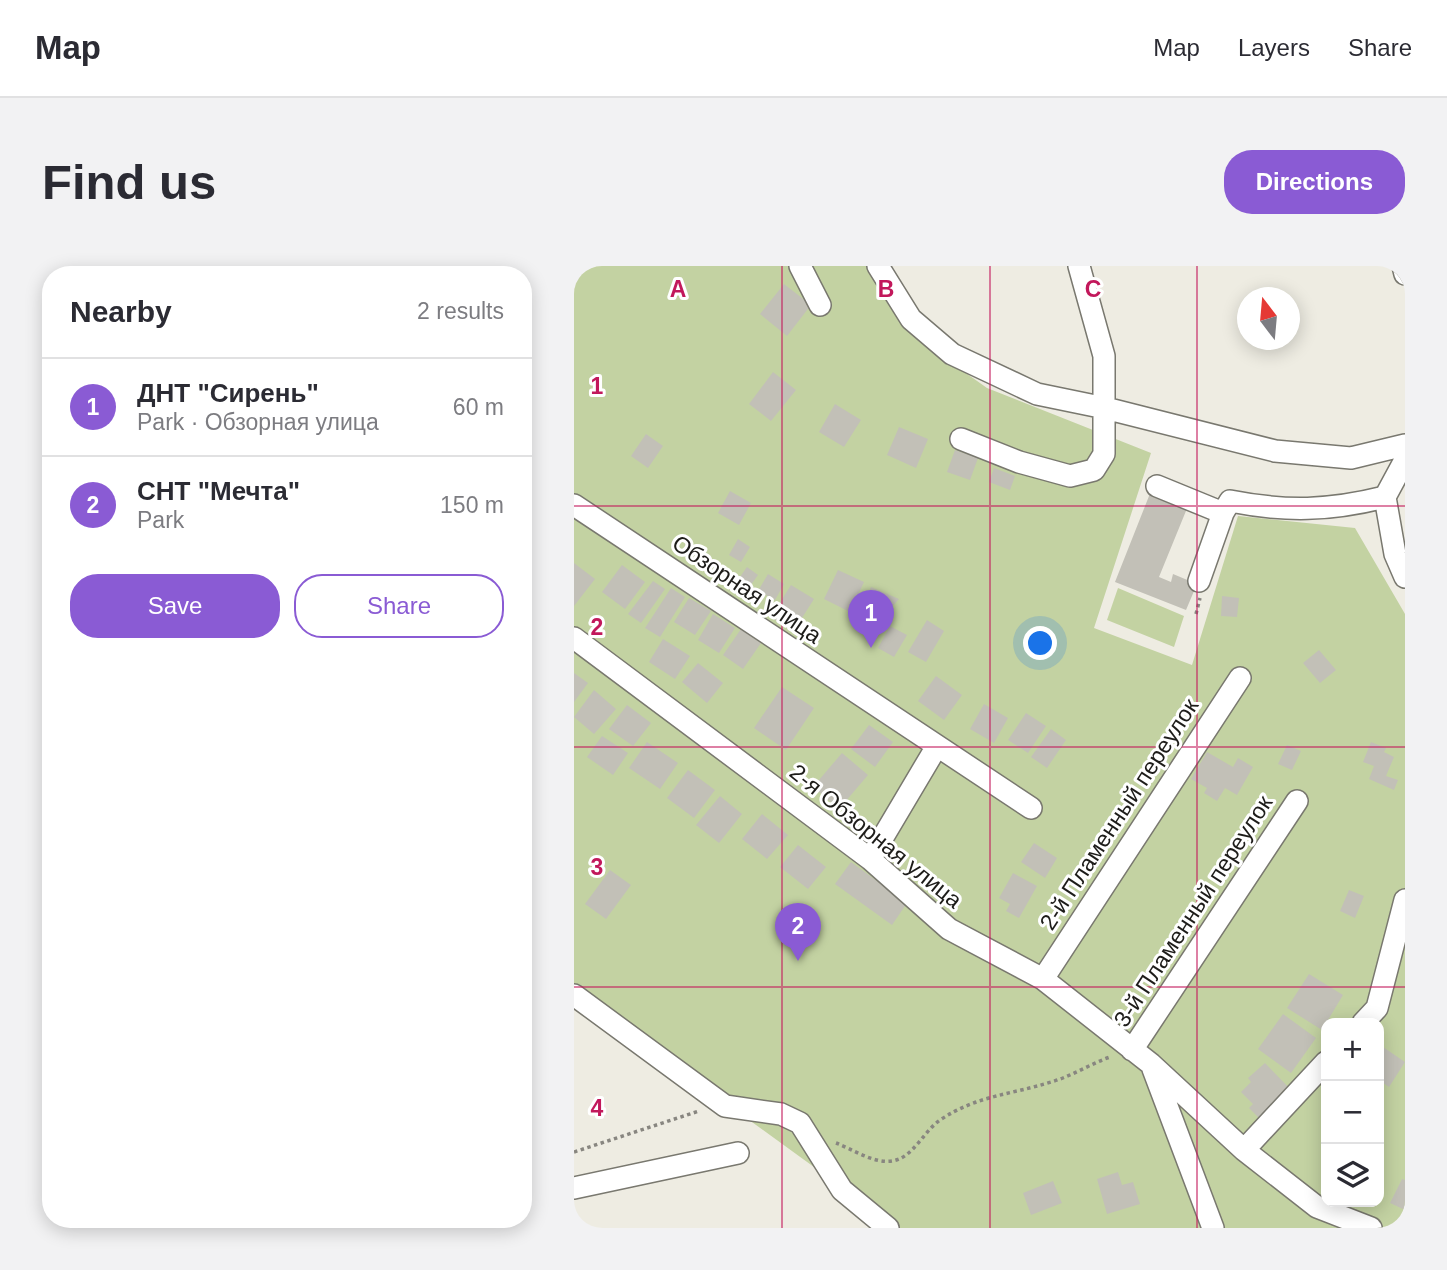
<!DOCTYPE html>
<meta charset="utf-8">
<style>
:root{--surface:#fff;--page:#f2f2f3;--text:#2b2b33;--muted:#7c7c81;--line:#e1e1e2;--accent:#8a5bd4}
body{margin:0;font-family:Helvetica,sans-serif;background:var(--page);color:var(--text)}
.controls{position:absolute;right:21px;bottom:21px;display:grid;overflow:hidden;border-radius:14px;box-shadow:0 4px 18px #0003}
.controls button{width:63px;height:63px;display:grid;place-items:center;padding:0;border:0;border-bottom:2px solid var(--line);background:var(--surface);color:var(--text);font:35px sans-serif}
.compass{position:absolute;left:663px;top:21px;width:63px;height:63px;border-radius:50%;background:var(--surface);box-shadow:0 4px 18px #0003;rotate:344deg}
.you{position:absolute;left:467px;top:378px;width:24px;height:24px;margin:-18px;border:5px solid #fff;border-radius:50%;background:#1a73e8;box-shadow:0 0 0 10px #1a73e833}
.badge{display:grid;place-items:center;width:46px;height:46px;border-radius:50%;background:var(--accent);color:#fff;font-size:23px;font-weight:700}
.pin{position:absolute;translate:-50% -58px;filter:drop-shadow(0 2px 4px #0008)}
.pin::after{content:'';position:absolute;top:37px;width:24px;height:21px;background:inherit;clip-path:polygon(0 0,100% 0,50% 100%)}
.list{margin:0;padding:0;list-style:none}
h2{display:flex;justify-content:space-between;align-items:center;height:91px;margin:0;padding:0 28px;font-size:30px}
h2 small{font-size:23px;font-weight:400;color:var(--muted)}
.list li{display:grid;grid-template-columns:46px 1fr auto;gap:21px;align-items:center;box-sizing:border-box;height:98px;padding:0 28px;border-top:2px solid var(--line)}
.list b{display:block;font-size:26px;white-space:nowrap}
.list p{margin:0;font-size:23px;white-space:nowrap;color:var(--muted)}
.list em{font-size:23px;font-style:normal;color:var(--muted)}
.actions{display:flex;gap:14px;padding:21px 28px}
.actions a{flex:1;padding:16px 0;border:2px solid var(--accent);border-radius:28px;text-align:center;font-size:24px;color:var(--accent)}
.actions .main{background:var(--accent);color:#fff}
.icon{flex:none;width:38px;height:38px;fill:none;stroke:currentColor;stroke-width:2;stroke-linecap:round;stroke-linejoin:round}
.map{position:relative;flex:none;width:831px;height:962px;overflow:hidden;border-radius:28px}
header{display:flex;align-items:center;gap:42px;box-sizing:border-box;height:98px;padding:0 35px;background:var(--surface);border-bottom:2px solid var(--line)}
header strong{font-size:33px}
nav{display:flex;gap:38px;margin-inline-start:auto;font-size:24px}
.intro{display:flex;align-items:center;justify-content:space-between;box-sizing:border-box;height:168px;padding:0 42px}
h1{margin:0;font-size:49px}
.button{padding:18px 32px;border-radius:28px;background:var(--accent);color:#fff;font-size:24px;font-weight:700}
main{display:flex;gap:42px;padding:0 42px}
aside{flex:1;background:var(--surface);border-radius:28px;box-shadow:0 4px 18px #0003}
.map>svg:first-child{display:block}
</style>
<header>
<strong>Map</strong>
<nav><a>Map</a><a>Layers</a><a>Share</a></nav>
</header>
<div class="intro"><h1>Find us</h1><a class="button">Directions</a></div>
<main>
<aside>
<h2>Nearby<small>2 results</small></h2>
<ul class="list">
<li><span class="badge">1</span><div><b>ДНТ &quot;Сирень&quot;</b><p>Park · Обзорная улица</p></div><em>60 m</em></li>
<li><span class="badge">2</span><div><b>СНТ &quot;Мечта&quot;</b><p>Park</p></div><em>150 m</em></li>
</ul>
<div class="actions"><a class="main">Save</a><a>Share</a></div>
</aside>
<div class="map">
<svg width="831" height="962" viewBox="0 0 831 962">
<rect width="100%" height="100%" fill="#eeece2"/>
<path fill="#c3d2a2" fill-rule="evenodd" d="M0,0H301L338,69L413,122L577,187L520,362L618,399L664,250L781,262L831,348V962H324L0,727ZM752,757H805V936H752Z
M544,322L610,350L600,381L533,354Z"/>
<path fill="#c2c0b7" d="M210,18L237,39L213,70L186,48Z
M199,106L222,124L197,155L175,138Z
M261,138L287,154L270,181L245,166Z
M325,161L354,173L342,202L313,189Z
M72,168L89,180L74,202L57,190Z
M381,184L404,192L396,214L373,206Z
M420,202L441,210L436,224L415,216Z
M156,225L177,237L165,259L144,247Z
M577,225L614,240L585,311L597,316L599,308L623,318L612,344L541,316Z
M164,273L176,281L167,296L155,289Z
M0,297L21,313L0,340Z
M48,299L71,316L51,343L28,326Z
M173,301L184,309L174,323L163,315Z
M264,304L290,316L276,346L250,333Z
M194,308L210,318L201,334L184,325Z
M79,315L91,323L67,357L54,348Z
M217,319L240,333L219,366L197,351Z
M297,321L325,333L306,355L286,346Z
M97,322L111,331L86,371L71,362Z
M648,330L665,332L663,351L647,350Z
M115,332L137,345L121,369L100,356Z
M139,348L161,362L145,387L124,374Z
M353,354L370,365L352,396L334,386Z
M316,360L333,369L320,391L304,382Z
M167,363L187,377L169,403L149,389Z
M89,373L116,390L101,413L75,396Z
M745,384L762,404L746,417L729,397Z
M124,397L149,417L133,437L108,416Z
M0,407L14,417L0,436Z
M362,410L388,429L370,454L344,435Z
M208,421L240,442L212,484L180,462Z
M20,424L42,443L20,468L0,451Z
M410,438L434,452L420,477L396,463Z
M53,439L77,457L59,480L35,463Z
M452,447L472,460L454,487L434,474Z
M295,459L319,476L301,501L277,483Z
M477,463L492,474L473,502L457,491Z
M28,470L54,487L39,509L13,491Z
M73,476L104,497L86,523L55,502Z
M797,476L812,482L810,486L820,491L812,510L824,514L820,524L795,513L800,500L789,496Z
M713,479L727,485L718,504L704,498Z
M633,486L659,501L664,492L679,501L663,529L651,522L643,535L630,527L633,522L617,513Z
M268,487L294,509L265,543L239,521Z
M114,504L141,524L120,552L93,532Z
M146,530L168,548L145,577L122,559Z
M188,548L214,569L193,593L168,573Z
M460,577L483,592L471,612L447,596Z
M224,579L252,601L234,623L206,601Z
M277,596L333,637L318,659L261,618Z
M36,604L57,619L32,653L11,638Z
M439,607L463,620L445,652L432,645L436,638L425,632Z
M775,624L790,630L781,652L766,645Z
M735,708L769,729L748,764L713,742Z
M709,748L742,772L717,807L684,783Z
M806,779L831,796L815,821L805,814Z
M691,797L720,827L689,856L675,842L679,838L667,826L677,816L674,812Z
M544,906L548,919L559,916L566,938L533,948L523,913Z
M828,913L831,914V944L816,937Z
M479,915L488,937L457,949L449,927Z"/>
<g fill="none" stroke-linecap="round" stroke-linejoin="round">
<g stroke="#79786f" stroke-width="24">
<path id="minor" d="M226,0L246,39
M304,0L337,53L378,88L463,128L531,142L701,185L777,192L831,179
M829,0L831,8
M387,173L445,196L496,210L520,204L530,188V90L505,0
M583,220L649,247
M811,231L821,288L831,311
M0,239L457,542
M625,315L649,247L656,235C712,246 755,245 811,231L831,194
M0,372L296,593L375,663L469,713L577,798L670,884L743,941L797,962
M296,593L363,480
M469,713L666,412
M0,729L151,840L207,848L226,857L268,924L314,962
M789,757L803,742L831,634
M558,784L723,535
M579,803L639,962
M670,884L752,796
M0,922L164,887"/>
</g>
<path stroke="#888680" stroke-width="3.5" stroke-dasharray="3.5 3.5" stroke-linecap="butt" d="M622,348L626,332
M262,877C278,883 300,898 318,895C339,892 349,866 366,854C404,829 436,829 477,816C498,810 516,798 536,791
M0,886L125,845"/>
<use href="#minor" stroke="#fff" stroke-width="21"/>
</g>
<path fill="none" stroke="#c2185b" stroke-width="2" stroke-opacity="0.55" d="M208,0V962M416,0V962M623,0V962M0,240H831M0,481H831M0,721H831"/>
<g text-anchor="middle" stroke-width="6" stroke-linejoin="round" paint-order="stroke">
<g font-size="23" fill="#1d1c19" stroke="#fff">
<text transform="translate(173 323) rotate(34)" y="8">Обзорная улица</text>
<text transform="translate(545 548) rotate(-57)" y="8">2-й Пламенный переулок</text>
<text transform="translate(302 570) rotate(39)" y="8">2-я Обзорная улица</text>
<text transform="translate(619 645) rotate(-57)" y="8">3-й Пламенный переулок</text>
</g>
</g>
<g font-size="23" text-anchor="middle" font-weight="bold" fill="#c2185b" stroke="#fff" stroke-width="6" stroke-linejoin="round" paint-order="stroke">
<text x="104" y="31">A</text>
<text x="312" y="31">B</text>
<text x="519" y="31">C</text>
<text x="23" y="128">1</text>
<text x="23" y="369">2</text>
<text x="23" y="609">3</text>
<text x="23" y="850">4</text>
</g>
</svg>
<div class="controls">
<button>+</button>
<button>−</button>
<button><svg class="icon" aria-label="layers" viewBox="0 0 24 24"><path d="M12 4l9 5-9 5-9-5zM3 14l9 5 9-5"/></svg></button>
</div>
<svg class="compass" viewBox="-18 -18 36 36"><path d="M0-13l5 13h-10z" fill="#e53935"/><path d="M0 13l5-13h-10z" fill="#7c7c81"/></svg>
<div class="you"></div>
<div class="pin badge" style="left:297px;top:382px">1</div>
<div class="pin badge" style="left:224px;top:695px">2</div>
</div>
</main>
